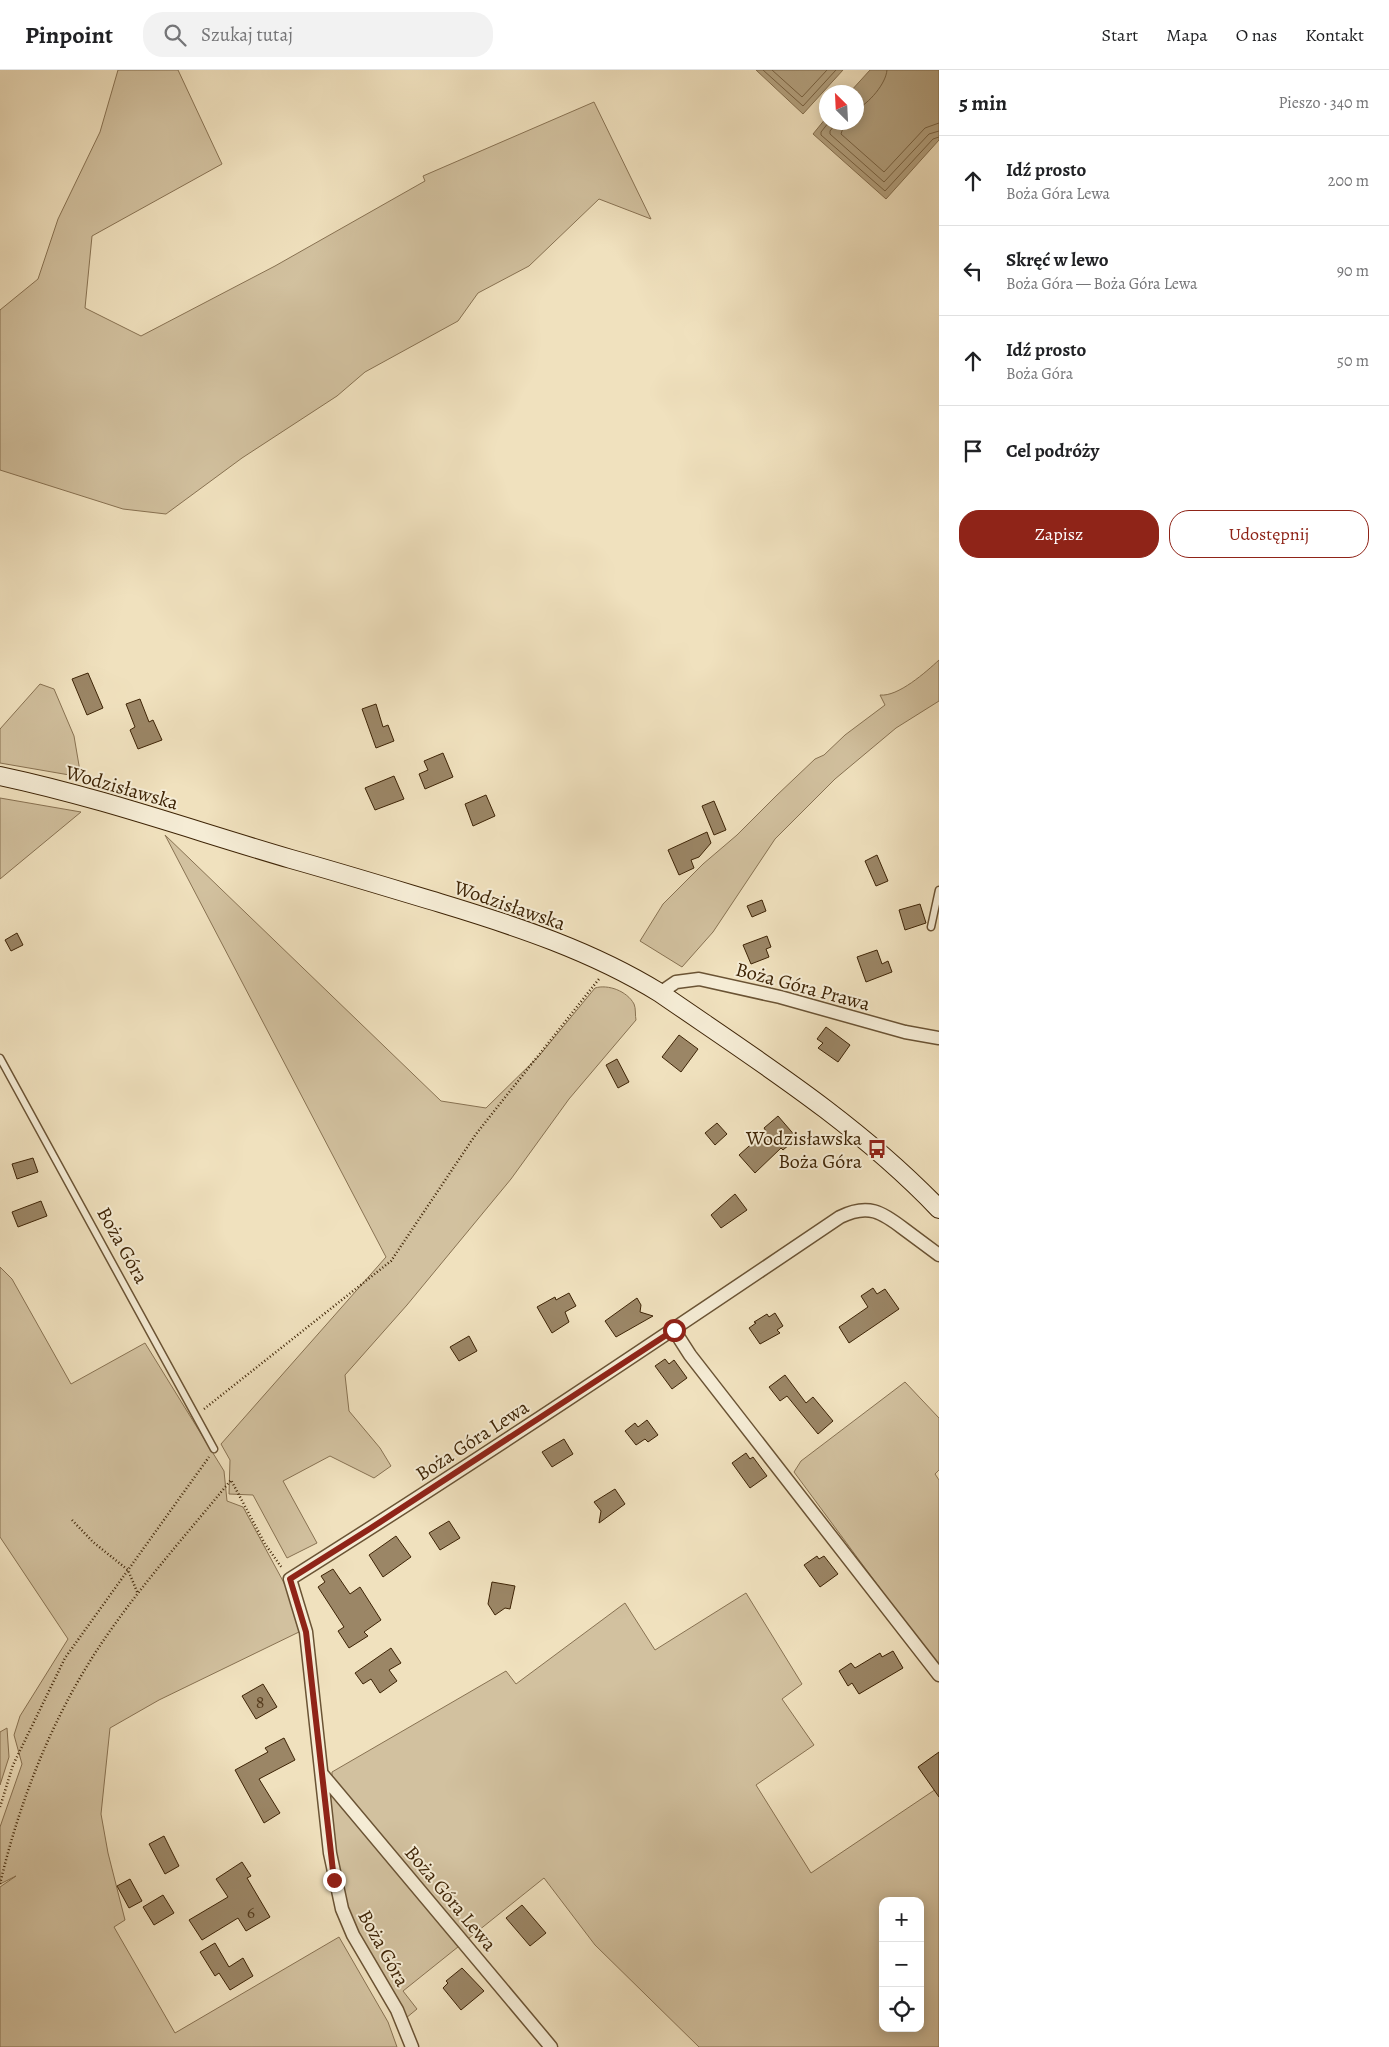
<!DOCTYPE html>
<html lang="pl">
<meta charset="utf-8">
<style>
:root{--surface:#fff;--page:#f2f2f2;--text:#202124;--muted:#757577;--line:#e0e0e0;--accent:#8f2418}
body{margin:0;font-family:Alegreya,serif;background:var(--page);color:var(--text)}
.controls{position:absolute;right:15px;bottom:15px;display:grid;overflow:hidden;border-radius:10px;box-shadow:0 2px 12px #0003}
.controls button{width:45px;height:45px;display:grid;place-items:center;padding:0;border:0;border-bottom:1px solid var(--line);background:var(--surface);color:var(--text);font:25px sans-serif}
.compass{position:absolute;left:819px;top:15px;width:45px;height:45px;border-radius:50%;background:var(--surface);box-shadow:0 2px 12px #0003;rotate:336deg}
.stop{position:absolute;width:15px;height:15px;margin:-11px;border:4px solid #8f2418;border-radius:50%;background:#fff}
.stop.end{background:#8f2418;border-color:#fff;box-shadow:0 1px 5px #0008}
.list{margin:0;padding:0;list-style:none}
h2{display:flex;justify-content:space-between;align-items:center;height:65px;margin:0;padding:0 20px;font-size:21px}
h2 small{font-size:16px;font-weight:400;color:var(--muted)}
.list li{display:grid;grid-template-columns:32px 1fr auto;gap:15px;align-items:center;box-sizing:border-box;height:90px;padding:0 20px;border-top:1px solid var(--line)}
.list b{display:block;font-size:19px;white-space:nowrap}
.list p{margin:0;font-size:16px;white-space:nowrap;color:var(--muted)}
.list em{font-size:16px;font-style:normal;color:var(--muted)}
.actions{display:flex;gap:10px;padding:15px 20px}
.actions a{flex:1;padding:11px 0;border:1px solid var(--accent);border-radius:20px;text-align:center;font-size:18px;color:var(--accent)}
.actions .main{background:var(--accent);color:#fff}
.icon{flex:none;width:28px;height:28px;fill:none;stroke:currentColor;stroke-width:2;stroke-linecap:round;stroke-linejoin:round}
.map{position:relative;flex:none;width:939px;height:1977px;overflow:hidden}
header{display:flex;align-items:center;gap:30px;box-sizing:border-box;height:70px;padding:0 25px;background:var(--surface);border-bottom:1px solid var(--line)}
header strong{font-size:24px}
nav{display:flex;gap:28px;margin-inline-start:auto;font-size:18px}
.search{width:350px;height:45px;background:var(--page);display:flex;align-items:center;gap:12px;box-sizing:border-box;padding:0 18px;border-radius:20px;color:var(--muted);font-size:19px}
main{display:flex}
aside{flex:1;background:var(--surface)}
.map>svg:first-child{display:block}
</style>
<header>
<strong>Pinpoint</strong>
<div class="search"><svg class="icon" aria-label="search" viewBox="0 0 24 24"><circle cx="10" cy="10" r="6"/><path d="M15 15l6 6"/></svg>Szukaj tutaj</div>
<nav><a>Start</a><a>Mapa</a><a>O nas</a><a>Kontakt</a></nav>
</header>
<main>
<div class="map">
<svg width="939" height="1977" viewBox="0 0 939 1977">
<rect width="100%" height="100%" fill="#f0e1be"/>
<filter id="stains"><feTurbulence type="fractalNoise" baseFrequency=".004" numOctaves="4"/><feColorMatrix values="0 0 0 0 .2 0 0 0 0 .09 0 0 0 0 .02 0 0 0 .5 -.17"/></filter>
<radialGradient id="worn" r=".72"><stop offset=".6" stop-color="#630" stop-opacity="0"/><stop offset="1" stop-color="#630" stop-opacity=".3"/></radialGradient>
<path fill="#d2c19f" stroke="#887252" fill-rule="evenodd" d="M118,0H178L222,94L92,166L85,238L141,266L275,196L425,111L423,106L594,32L651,149L599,129L529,196L478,223L458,251L365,302L337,326L242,388L166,444L123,439L0,400V240L38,209L58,149L100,62Z
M939,590V631L896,658L835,709L775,769L713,862L682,897L640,871L663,834L703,794L737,765L776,726L815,689L824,685L845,665L885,635L880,625C898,627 926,602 939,590Z
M40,614L54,619L74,666L81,707L0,693V659Z
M0,728L81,742L0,809Z
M165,765L441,1031L486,1038L539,986L595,918C608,914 627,921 634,934C636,938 635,946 636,950L569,1029L511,1109L407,1235L345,1305L349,1341L380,1378L391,1396L374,1408L330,1386L283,1411L317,1473L287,1488L253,1425L229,1424L230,1390L221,1374L386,1187Z
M0,1197L12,1209L71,1314L145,1273L224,1401L227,1431L243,1437L290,1524L299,1562L159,1630L110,1658L101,1744L108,1783L125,1850L114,1857L175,1963L339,1867L388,1952L397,1977H0V1817L16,1806L0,1814V1757L22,1694L14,1665L20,1646L68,1569L0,1467Z
M905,1312L939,1348V1400L935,1404L939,1410V1598L794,1402L801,1391Z
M746,1523L802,1614L782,1629L814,1675L756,1715L811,1803L939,1717V1977H699L595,1875L544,1808L403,1921L417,1939L406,1948L349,1846L338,1809L328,1721L332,1718V1702L506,1601L516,1614L625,1533L655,1580ZM883,1831H920V1958H883Z
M7,1658L9,1687L0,1715V1662Z"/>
<path fill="#b3a17f" stroke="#846f4f" d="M756,0H843L803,44Z
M870,0H939V70L886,129L813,64L826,48V52H856V22H850Z"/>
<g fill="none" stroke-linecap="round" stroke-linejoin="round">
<path stroke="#786242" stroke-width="1" d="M763,0L803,36L836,0
M772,0L802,27L827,0
M856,40C869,33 886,14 887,0
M829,52L821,62V65L885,121L933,69L939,67
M837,52L830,61V64L884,112L929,64L939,61
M845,52L841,64L884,102L925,58L939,53"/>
</g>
<path fill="#9b8666" stroke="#3e2406" d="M88,603L103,638L87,645L72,609Z
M140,629L149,652L153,650L162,670L138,679L130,660L135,657L126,634Z
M376,634L383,657L388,655L394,671L376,678L362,639Z
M443,683L453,707L425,719L419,704L428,700L424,691Z
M394,706L404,729L375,740L365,718Z
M486,725L495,746L473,756L465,734Z
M714,731L726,760L714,765L702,736Z
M707,762L711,773L699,787L691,790L694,798L679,805L668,780Z
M877,785L888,811L876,816L865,791Z
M762,830L766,841L752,847L747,836Z
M920,834L926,853L905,860L899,840Z
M17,863L23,875L11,881L5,870Z
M767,866L771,877L766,879L769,887L751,894L743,875Z
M877,880L882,894L888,891L892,902L866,912L857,887Z
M826,957L850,975L838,992L818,978L823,973L817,969Z
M679,965L698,979L681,1002L662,987Z
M617,989L629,1012L618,1018L606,995Z
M778,1046L797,1068L783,1080L781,1078L755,1103L739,1085L766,1061L764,1058Z
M717,1053L727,1064L715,1075L705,1063Z
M33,1088L38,1102L17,1109L12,1094Z
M735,1124L747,1140L721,1158L711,1145Z
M41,1131L47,1146L18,1157L12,1142Z
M873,1218L877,1224L885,1219L899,1239L849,1273L839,1257L868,1237L861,1226Z
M569,1223L576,1236L565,1242L569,1252L552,1263L537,1237L555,1227L556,1230Z
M637,1228L641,1235L640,1242L653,1246L616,1267L605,1251Z
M775,1243L783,1256L777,1260L780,1263L760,1274L749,1258L756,1253L754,1252L767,1244L769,1247Z
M469,1266L477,1281L459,1291L450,1277Z
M665,1289L669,1294L674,1290L687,1308L672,1319L655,1296Z
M785,1305L806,1333L813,1327L833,1351L818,1364L787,1326L780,1331L769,1317Z
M647,1350L658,1365L648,1372L645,1369L636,1375L625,1361L635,1353L638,1357Z
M564,1369L573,1384L552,1397L542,1382Z
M746,1383L750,1389L753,1387L767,1406L750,1418L732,1393Z
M615,1419L625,1434L599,1453L601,1441L594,1432Z
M449,1451L460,1468L440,1480L429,1463Z
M396,1466L411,1487L383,1507L369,1485Z
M817,1486L819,1489L824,1486L838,1504L820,1517L804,1495Z
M333,1499L350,1524L360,1517L381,1550L364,1562L368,1566L349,1578L338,1561L344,1557L318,1517L325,1512L321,1506Z
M492,1512L515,1516L510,1539L505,1538L495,1545L488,1534Z
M391,1578L401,1593L389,1600L397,1611L380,1623L371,1609L363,1614L355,1603Z
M893,1581L903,1598L859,1624L852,1613L848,1616L839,1601L851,1593L855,1598L880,1583L882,1587Z
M263,1614L277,1637L256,1649L242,1626Z
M284,1668L295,1690L259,1709L280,1743L264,1753L235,1700L268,1682L265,1678Z
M939,1682V1727L918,1697Z
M164,1766L179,1796L165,1804L149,1774Z
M242,1792L251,1806L247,1808L270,1847L246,1861L238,1848L202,1870L189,1850L228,1827L216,1809Z
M130,1809L142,1831L129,1838L117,1816Z
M163,1825L174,1843L154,1855L143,1837Z
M522,1835L546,1863L530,1876L506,1848Z
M215,1873L229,1897L243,1888L253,1906L230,1920L219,1903L215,1906L200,1882Z
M462,1898L484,1921L461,1940L443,1918L448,1913L446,1911Z"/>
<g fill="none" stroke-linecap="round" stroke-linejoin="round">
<g stroke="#6a5334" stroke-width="9">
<path id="service" d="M931,857L939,820
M0,988L214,1379"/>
</g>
<g stroke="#6a5334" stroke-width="15">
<path id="minor" d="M660,923L676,912L699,909L780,927L905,962L939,968
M674,1260L690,1285L939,1605
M322,1704L551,1977
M412,1977L397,1940L353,1865L342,1839L330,1783L306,1562L290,1509C476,1392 658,1270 840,1147C868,1133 882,1142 904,1159C916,1168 927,1176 939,1185"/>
</g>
<g stroke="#3e2406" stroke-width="20">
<path id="secondary" d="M0,706C99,727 195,761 291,789C341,803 390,818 440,833C516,856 592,881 660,923C757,990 857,1053 939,1139"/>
</g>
<path stroke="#3e2406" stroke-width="2.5" stroke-dasharray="1 2.5" stroke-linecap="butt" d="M204,1339L391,1191L476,1064L599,909
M72,1450L93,1472L128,1500L138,1524
M0,1737L13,1695L65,1588L209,1387
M0,1814C20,1729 53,1646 101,1574C140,1516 187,1464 231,1410L265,1474L282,1498"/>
<use href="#service" stroke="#f5ecd5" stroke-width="6"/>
<use href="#minor" stroke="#f5ecd5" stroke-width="12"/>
<use href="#secondary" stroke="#f5ecd5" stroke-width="18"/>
</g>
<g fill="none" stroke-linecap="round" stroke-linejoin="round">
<path stroke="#8f2418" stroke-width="6" d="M334,1810L306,1562L290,1509L371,1458L674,1260"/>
</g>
<defs>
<g id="bus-bare" transform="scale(1.5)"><path d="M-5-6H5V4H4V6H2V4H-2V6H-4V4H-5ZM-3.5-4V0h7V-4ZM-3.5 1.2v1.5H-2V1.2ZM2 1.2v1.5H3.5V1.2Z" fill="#8f2418" stroke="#f5ecd5" stroke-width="2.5" paint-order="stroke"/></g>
</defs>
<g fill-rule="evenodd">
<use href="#bus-bare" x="877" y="1079"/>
</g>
<g text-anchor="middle" stroke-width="4" stroke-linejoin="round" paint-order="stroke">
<g font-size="18" fill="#553c1e">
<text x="260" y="1638">8</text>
<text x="251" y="1848">6</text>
</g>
<g font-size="20" fill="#3e2406" stroke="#f5ecd5">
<text transform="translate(122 717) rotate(16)" y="7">Wodzisławska</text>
<text transform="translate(510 835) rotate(19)" y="7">Wodzisławska</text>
<text transform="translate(803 916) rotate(15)" y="7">Boża Góra Prawa</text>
<text transform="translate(123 1175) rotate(61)" y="7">Boża Góra</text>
<text transform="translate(472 1370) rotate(-33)" y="7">Boża Góra Lewa</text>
<text transform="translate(451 1828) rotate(50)" y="7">Boża Góra Lewa</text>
<text transform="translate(384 1878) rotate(61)" y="7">Boża Góra</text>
</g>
<g font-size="20" fill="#3e2406" stroke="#f5ecd5" text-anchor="end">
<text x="862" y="1075">Wodzisławska<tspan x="862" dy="23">Boża Góra</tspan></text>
</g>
</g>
<rect width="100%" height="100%" filter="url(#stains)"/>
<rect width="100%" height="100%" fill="url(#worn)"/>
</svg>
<div class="controls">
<button>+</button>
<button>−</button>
<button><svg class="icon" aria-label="locate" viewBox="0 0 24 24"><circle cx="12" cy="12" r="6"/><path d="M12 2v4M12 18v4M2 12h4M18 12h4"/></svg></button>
</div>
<svg class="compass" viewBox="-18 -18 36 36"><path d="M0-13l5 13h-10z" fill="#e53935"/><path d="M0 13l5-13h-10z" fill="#757577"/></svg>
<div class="stop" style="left:674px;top:1260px"></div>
<div class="stop end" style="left:334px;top:1810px"></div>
</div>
<aside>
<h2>5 min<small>Pieszo · 340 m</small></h2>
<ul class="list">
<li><svg class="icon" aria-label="ahead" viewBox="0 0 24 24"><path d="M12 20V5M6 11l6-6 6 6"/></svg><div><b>Idź prosto</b><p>Boża Góra Lewa</p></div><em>200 m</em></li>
<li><svg class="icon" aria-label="left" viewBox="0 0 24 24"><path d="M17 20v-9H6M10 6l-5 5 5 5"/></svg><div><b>Skręć w lewo</b><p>Boża Góra — Boża Góra Lewa</p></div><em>90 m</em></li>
<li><svg class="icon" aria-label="ahead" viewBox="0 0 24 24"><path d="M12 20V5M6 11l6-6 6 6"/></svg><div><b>Idź prosto</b><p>Boża Góra</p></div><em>50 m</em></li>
<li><svg class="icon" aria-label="arrive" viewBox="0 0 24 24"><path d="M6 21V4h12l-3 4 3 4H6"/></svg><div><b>Cel podróży</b></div></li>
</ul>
<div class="actions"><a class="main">Zapisz</a><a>Udostępnij</a></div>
</aside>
</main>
